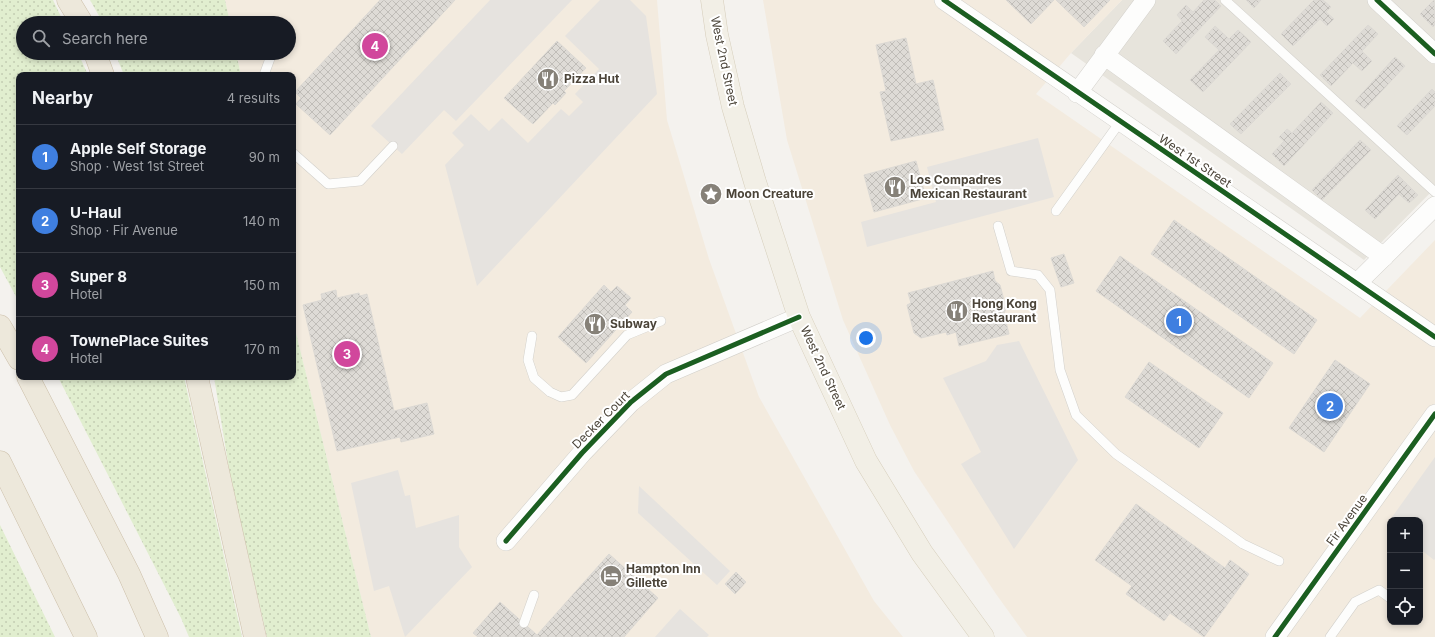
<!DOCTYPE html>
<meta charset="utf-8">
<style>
:root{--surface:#171b24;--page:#242831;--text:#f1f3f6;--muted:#9ea1a6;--line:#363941;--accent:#868178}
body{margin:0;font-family:Inter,sans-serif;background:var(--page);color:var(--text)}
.controls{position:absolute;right:12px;bottom:12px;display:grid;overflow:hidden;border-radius:8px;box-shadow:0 2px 6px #0003}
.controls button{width:36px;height:36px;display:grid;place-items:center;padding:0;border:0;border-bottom:1px solid var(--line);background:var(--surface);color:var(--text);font:20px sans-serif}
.you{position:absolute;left:866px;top:338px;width:14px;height:14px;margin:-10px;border:3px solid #fff;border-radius:50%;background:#1a73e8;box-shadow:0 0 0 6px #1a73e833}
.badge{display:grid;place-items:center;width:26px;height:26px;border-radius:50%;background:var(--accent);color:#fff;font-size:13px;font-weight:700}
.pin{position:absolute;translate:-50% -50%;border:2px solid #fff;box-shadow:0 1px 4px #0006}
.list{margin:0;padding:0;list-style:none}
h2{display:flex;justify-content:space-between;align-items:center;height:52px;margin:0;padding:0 16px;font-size:17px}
h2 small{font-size:13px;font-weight:400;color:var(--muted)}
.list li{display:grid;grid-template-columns:26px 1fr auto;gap:12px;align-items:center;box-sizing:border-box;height:64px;padding:0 16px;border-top:1px solid var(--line)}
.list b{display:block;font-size:15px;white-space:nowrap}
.list p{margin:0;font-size:13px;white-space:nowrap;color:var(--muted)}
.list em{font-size:13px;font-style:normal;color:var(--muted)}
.icon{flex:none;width:22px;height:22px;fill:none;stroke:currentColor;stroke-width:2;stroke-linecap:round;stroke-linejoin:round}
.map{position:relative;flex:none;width:1435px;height:637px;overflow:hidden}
.search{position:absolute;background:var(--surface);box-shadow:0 2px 6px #0003;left:16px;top:16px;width:280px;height:44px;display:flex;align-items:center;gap:10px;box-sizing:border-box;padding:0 14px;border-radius:22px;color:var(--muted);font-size:15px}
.panel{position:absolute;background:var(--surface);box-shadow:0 2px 6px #0003;left:16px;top:72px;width:280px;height:308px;border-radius:8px}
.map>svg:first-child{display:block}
</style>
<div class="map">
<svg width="1435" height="637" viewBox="0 0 1435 637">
<defs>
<pattern id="grass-dots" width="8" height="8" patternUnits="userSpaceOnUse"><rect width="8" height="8" fill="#e1eecf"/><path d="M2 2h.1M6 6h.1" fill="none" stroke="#c3cdb2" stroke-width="1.8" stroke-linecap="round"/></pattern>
<pattern id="building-cross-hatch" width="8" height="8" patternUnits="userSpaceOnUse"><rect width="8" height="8" fill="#dedbd6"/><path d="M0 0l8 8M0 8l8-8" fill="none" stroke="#c0bdb8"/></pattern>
</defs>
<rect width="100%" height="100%" fill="#f4f2ee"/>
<path fill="#e7e4dc" d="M1122,0H1435V188L1364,260L1071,53Z"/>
<path fill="#f3ebdf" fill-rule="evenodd" d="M225,0H657L667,120L709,259L759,397L874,601L903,637H371L293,321V75H241L236,53H289V23H230Z
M763,0H1122L1071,53L1036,94L1360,318L1435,240V637H1027L996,594L914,471L890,425L843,320L787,140ZM1390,520H1420V622H1390Z"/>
<path fill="url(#grass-dots)" d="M0,0H53L64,23H23V53H78L88,75H19V302L0,267Z
M90,0H225L230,23H103Z
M115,53H236L241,75H124Z
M293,321L371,637H267L231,481L214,377H293Z
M58,377H184L242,637H189L181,618Z
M0,525L55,637H0Z"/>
<path fill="#e6e3df" d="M490,0H572L456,121L444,110L402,154L371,126Z
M600,0H630L646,16L657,94L477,286L445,165L464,145L452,133L471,114L489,131L502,118L528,143L561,109L569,116L583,102L575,94L599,69L565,36Z
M1038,138L1054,197L867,247L861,222L936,202L927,167Z
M1019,341L1078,460L1014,549L961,464L981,452L943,378L986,361L997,345Z
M1435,457V559L1434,560L1420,549V520H1390Z
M398,470L405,496L410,495L416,528L459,515V547L472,567L405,637L389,586L374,591L351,483Z
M639,486L730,571L717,585L638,513Z
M680,609L709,635L707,637H655Z"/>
<path fill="url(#building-cross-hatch)" stroke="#dcd9d4" d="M380,0H455L330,135L296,104L301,98L295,92Z
M1006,0H1054L1031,24Z
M1056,0H1110L1084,27Z
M1204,0H1215L1221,6L1176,54L1163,41L1182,21L1177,15L1186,5L1193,12Z
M1246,0H1261L1254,8Z
M1314,0H1323L1331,7L1326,12L1334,19L1327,26L1320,19L1293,46L1281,34Z
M1434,0L1435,24L1433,27L1420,14Z
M1368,25L1378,34L1362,51L1372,61L1362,71L1353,63L1331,86L1320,75Z
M1215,26L1229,39L1238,30L1251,42L1203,92L1190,80L1219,50L1205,37Z
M906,38L916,84L933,80L944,130L891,141L880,92L886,91L876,45Z
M557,41L586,68L564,91L566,93L555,105L553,103L533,124L504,98Z
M1395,57L1405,66L1365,109L1355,101Z
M1280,73L1291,84L1241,134L1230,124Z
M1432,89L1435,92V106L1407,135L1397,126Z
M1321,102L1333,113L1284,166L1272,154L1284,141L1279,137L1287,129L1292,133Z
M1360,140L1371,150L1322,200L1312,190Z
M916,161L926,198L874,212L864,175Z
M1398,175L1418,195L1409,203L1399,194L1375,219L1365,210Z
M1174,220L1317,320L1294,354L1151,254Z
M1064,254L1074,283L1061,287L1051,258Z
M1120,256L1273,363L1249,398L1096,291Z
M993,271L995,281L1000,285L1006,308L1004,314L1009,334L959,346L956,332L947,335L946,332L921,338L914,333L907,305L911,303L908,293Z
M604,285L611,292L617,286L631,298L625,305L632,312L586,363L558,337Z
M336,290L337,298L359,293L360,296L367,294L394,411L427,403L434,434L401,442L400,437L337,451L303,305L322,300L321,294Z
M1335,360L1370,384L1324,452L1289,428Z
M1149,362L1223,413L1199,448L1125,397Z
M1136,504L1225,568L1230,560L1249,574L1204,637L1170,613L1164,621L1126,594L1132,586L1095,560Z
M609,554L658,598L624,637H478L473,633L500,602L537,635Z
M736,572L746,582L735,594L725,584Z"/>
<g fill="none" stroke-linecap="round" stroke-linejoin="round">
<g stroke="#d2d0cb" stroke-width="10">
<path id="lane" d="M1225,0L1435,192
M264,75L272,53
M293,153L328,184L360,181L393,146
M1056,211L1120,122
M998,226L1011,271L1038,275L1050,290L1060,370L1076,415L1116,454L1243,544L1279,561
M532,336L528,360L534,378L550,392L561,397L572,395L627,335L661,321
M524,623L534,595
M1330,637L1355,602L1379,590L1390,598"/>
</g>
<g stroke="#d2d0cb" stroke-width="20">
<path id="street" d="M944,0L1435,337
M1377,0L1435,54
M1104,55L1384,257
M1077,93L1146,0
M1357,283L1435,206
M506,541L582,453L631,402L666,374L799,317
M1275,637L1435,414"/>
</g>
<g stroke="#d6cebb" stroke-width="23">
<path id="primary" d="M712,0L717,35L733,107L755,182L799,317L866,461L922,553L983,637"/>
</g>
<g stroke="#ccbfa9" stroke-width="23">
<path id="highway" d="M68,0L82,23
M95,53L103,75
M0,326L19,359
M28,377L129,574L157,637
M197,377L255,637
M0,462L86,637"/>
</g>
<use href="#lane" stroke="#fdfdfc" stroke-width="9"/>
<use href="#street" stroke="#fdfdfc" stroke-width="19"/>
<use href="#primary" stroke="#f2efe6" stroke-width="22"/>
<use href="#highway" stroke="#ede8db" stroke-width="22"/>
<g stroke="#fff" stroke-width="8">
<path id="cycleway" d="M944,0L1435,337
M1377,0L1435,54
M506,541L582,453L631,402L666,374L799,317
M1275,637L1435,414"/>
</g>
<use href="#cycleway" stroke="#1b5e20" stroke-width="5"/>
</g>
<defs>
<g id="restaurant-disc" transform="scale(1.15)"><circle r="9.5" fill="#868178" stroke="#fff"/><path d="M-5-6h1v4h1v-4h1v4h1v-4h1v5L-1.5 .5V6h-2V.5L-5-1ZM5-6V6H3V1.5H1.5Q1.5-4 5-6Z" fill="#fff"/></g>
<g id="sight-disc" transform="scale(1.15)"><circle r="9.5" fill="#868178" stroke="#fff"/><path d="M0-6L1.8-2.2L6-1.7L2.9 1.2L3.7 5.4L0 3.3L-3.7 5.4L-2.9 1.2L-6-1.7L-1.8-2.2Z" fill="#fff"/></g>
<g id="hotel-disc" transform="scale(1.15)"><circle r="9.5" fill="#868178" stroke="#fff"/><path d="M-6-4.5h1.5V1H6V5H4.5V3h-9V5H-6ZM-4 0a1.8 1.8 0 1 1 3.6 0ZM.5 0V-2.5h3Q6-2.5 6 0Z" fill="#fff"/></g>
</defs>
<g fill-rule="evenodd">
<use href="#restaurant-disc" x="548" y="79"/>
<use href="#restaurant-disc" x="895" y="187"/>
<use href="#sight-disc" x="711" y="194"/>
<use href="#restaurant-disc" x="957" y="311"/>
<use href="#restaurant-disc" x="595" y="324"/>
<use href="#hotel-disc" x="611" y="576"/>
</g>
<g text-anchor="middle" stroke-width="4" stroke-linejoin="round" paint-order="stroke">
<g font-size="12" fill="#4b4439" stroke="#fff">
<text transform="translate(724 61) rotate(78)" y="4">West 2nd Street</text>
<text transform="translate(1195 161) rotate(34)" y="4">West 1st Street</text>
<text transform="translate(823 368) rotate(65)" y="4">West 2nd Street</text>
<text transform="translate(601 420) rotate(-45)" y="4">Decker Court</text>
<text transform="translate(1347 520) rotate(-54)" y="4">Fir Avenue</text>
</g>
<g font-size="12" font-weight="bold" fill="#4b4439" stroke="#fff" text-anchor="start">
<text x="564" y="83">Pizza Hut</text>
<text x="910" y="184">Los Compadres<tspan x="910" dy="14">Mexican Restaurant</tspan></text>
<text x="726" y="198">Moon Creature</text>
<text x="972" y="308">Hong Kong<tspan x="972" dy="14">Restaurant</tspan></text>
<text x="610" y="328">Subway</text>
<text x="626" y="573">Hampton Inn<tspan x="626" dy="14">Gillette</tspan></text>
</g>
</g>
</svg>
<div class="controls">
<button>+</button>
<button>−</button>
<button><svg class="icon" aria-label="locate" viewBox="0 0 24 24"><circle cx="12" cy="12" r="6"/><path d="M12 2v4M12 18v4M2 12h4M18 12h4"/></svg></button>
</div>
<div class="you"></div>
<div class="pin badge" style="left:1179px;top:321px;background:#3f7fe0">1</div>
<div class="pin badge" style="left:1330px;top:406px;background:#3f7fe0">2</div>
<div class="pin badge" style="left:347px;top:354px;background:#d1479c">3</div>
<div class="pin badge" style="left:375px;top:46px;background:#d1479c">4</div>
<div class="search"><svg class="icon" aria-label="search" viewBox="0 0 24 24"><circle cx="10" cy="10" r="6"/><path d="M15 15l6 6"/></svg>Search here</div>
<section class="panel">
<h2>Nearby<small>4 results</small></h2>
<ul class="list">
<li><span class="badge" style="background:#3f7fe0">1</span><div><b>Apple Self Storage</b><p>Shop · West 1st Street</p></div><em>90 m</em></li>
<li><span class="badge" style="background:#3f7fe0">2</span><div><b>U-Haul</b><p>Shop · Fir Avenue</p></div><em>140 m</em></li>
<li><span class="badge" style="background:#d1479c">3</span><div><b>Super 8</b><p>Hotel</p></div><em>150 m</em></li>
<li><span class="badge" style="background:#d1479c">4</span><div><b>TownePlace Suites</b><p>Hotel</p></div><em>170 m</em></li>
</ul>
</section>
</div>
